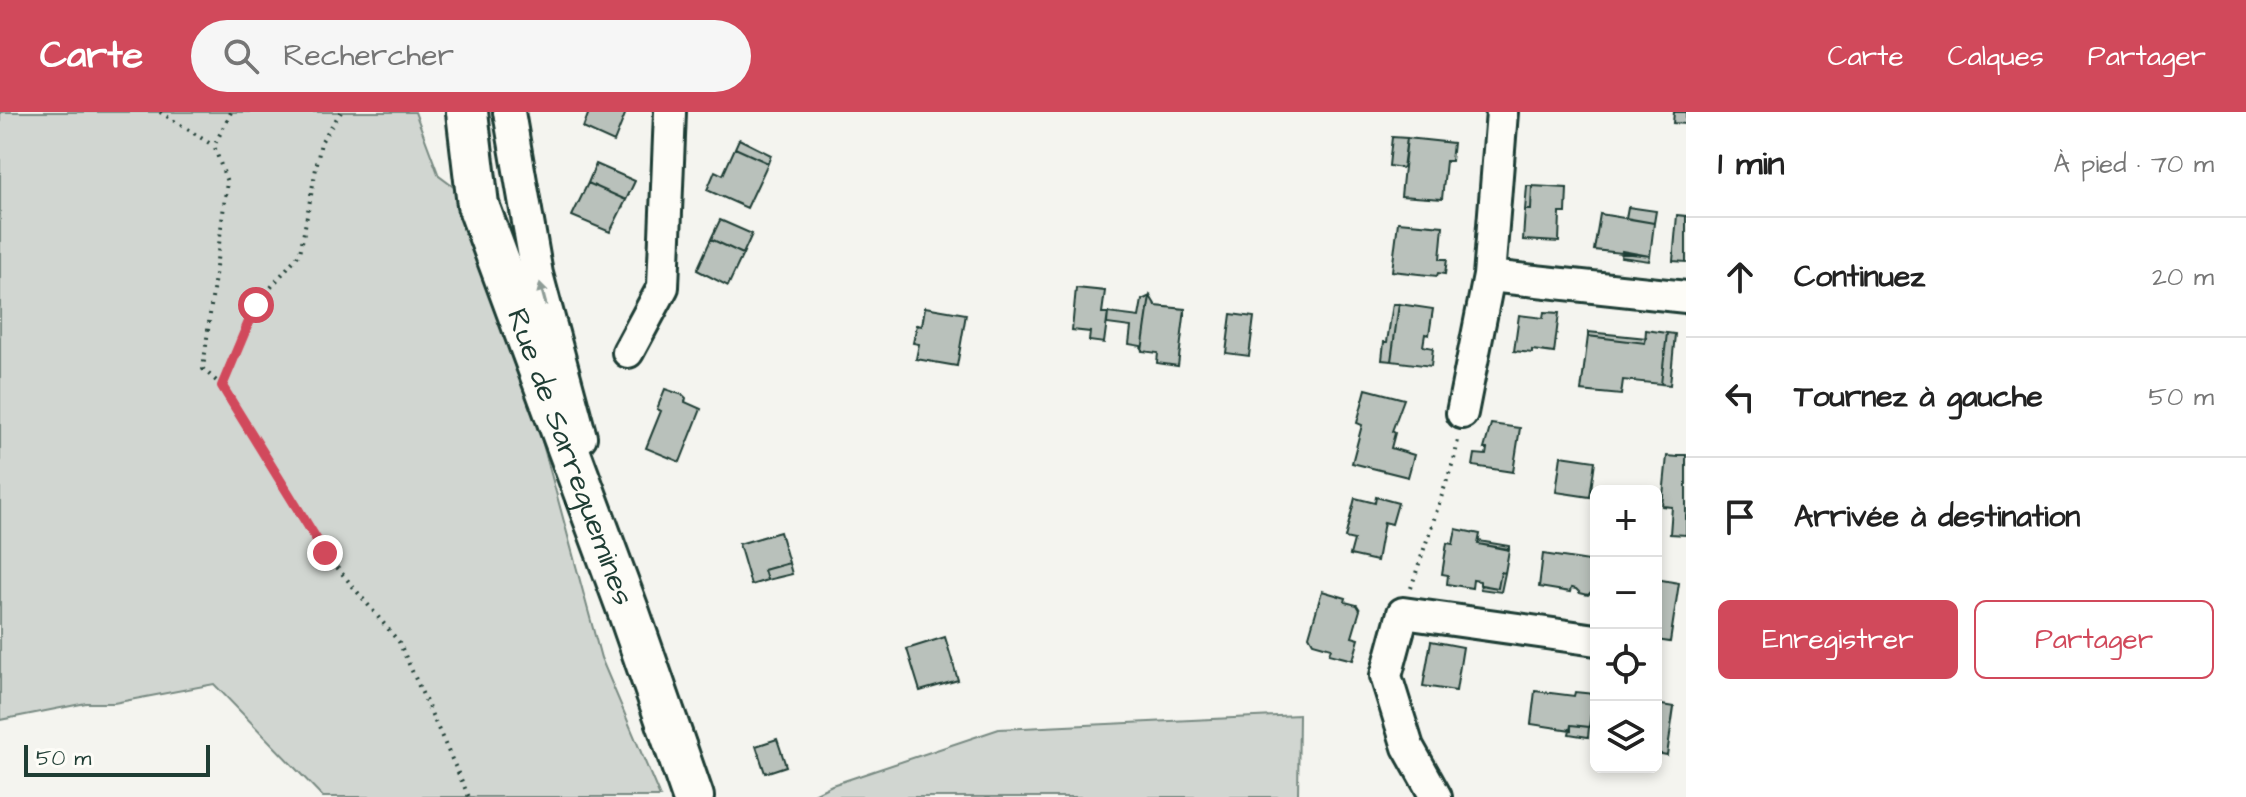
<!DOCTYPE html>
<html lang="fr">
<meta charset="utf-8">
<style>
:root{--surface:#fff;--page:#f6f6f6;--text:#222;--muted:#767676;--line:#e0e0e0;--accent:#d1495b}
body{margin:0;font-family:"Architects Daughter",sans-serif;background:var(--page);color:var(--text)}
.controls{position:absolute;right:24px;bottom:24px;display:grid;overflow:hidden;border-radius:12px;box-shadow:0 4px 12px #0003}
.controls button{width:72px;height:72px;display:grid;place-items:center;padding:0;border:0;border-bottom:2px solid var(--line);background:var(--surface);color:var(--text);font:40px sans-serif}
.scale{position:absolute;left:24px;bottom:20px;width:186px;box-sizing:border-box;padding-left:8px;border:4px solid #1f3d34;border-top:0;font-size:22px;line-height:28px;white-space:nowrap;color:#1f3d34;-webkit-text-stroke:6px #fdfcf7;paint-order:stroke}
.stop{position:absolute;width:24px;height:24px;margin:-18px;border:6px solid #d1495b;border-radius:50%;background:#fff}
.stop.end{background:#d1495b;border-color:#fff;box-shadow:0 2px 8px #0008}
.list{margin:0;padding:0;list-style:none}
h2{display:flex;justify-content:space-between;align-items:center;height:104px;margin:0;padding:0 32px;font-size:34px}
h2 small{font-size:26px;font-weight:400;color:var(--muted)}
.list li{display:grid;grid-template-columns:52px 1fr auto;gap:24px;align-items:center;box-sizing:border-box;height:120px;padding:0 32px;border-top:2px solid var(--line)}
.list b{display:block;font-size:30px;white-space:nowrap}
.list em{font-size:26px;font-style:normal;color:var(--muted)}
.actions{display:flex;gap:16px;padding:24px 32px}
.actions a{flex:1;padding:18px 0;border:2px solid var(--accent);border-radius:12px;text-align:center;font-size:28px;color:var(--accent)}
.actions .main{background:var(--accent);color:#fff}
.icon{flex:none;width:44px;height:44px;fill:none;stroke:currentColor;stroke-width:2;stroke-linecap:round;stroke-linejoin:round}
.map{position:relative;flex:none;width:1686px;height:685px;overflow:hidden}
header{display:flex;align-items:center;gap:48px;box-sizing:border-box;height:112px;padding:0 40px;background:var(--accent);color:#fff}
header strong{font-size:38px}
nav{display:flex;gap:44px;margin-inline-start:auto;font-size:28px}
.search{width:560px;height:72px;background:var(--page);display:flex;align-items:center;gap:20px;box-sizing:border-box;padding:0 28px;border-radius:44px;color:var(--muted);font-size:30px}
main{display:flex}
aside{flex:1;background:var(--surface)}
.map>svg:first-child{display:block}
</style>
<header>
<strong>Carte</strong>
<div class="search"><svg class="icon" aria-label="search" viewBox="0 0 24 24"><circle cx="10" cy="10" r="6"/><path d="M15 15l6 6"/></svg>Rechercher</div>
<nav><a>Carte</a><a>Calques</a><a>Partager</a></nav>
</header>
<main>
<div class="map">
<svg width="1686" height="685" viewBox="0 0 1686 685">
<rect width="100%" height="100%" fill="#f4f4ef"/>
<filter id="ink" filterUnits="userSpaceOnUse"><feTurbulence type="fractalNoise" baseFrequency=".0125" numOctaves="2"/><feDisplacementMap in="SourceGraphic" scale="16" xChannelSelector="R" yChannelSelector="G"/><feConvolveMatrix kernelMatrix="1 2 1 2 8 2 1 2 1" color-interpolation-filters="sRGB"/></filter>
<g filter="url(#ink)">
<path fill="#d1d6d1" stroke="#788a82" stroke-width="2" d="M0,0H415L439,64L478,93L601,546L660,685H323L214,572L114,591H86L0,608Z
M1299,603L1298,685H808L832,673L999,617Z"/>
<path fill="#b9c1bb" stroke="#1f3d34" stroke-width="2" d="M589,0H626L614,30L583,16Z
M1674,0H1686V12L1673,11Z
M1392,25L1407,26L1403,56L1389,54Z
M1407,26L1453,31L1451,49H1446L1442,87L1401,84Z
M739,27L771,43L768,51L735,36Z
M735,36L768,51L747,96L707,78L715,59L723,63Z
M596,52L635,69L626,88L588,71Z
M588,71L626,88L610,120L572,104Z
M1527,74H1532L1531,98H1525Z
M1532,74L1567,76L1566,101H1560L1559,130L1523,128L1525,98H1531Z
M1628,95L1656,99L1654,111L1626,106Z
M1600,102L1654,111L1650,144L1594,138Z
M1677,103L1686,104V150L1673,149Z
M720,108L752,122L743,142L711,127Z
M1398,110L1443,114L1440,147H1447L1445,162L1438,161L1437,164L1392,159Z
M711,127L743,142L728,174L697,158Z
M1622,139L1650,144L1649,149L1621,145Z
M1076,176L1105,179L1102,201H1108L1104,231L1089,229L1090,220L1072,218Z
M1150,184L1142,239L1141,234L1129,232L1131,215L1107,212L1108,201L1139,205L1142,188Z
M1150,184L1156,194L1185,197L1178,254L1157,251L1158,241L1142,239Z
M1393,192H1399L1391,249L1382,248L1384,230H1387Z
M1399,192L1433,197L1429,223L1425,222L1423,234L1433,236L1431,254L1391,249Z
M925,195L966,202L957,254L916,247L919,232L913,231L917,213L922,214Z
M1544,200L1559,201L1554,241L1532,238V241L1514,239L1519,203L1543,206Z
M1231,202L1254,205L1249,244L1226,241Z
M1646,218L1667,221L1661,272L1623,268L1621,283L1581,279L1588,224L1645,231Z
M1588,220L1646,226L1645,231L1588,224Z
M1667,221L1675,222L1670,273L1661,272Z
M665,277L683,283L686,286L685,290L701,297L680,350L646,336L661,299L657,297Z
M1366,277L1404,287L1392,319L1395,321L1391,336L1414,343L1408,365L1352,351L1362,313L1357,311Z
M1491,312L1520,316L1513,360L1473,354L1475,342L1486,343L1487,337H1484Z
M1678,343H1686V423L1670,422L1672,395L1662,394L1667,344L1678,345Z
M1561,344L1595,349L1590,385L1556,380Z
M1376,385L1398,391L1392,412L1384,410L1377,449L1350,443L1354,428L1345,426L1355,386L1375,391Z
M1456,417L1480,422L1478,432L1509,438L1505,461L1501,460L1498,476L1480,473V469L1473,468L1472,476L1447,472L1448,463L1442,462L1447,431L1453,432Z
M780,420L789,451L764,458L767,468L751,473L739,432Z
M1479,429L1509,434V437L1478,432Z
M1543,442L1596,450L1592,479L1588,483L1580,481L1576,477L1571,476L1570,480L1539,475Z
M789,451L792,462L767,468L764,458Z
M1501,460L1505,461L1501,480L1480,477L1481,473L1498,476Z
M1656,467L1679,471L1670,530L1656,528Z
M1322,479L1346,486L1345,490L1357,493L1360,498L1352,525L1359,527L1353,548L1329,542L1331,536L1313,531L1309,524Z
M945,525L958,568L920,579L907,537Z
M1431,529L1463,535L1456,579L1423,574Z
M1535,579L1574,584L1575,580L1594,582L1589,615L1571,613V618L1531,612Z
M1656,592L1674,595L1667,643L1656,641Z
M1571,613L1589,615L1588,625L1569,622Z
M777,627L786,654L765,661L756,634Z"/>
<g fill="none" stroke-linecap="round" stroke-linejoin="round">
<g stroke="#1f3d34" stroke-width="36">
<path id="minor" d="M509,0L537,162L581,325
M1489,164L1686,185
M628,240L663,175L670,0
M1462,301L1489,164L1502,0
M1436,685L1408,635L1386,564L1403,501L1596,528"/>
</g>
<g stroke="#1f3d34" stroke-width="46">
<g id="major">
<path id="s1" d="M467,0L478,93L629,501L693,685"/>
</g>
</g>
<path stroke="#1f3d34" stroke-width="4" stroke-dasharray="2 6" stroke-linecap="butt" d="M160,0L214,34
M341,0L321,30L300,141L256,193L222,274L325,441L399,530L469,685
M222,274L203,257L227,70L214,34L231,0
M1411,476L1455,344L1458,328"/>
<use href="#minor" stroke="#fdfcf7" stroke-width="30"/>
<use href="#major" stroke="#fdfcf7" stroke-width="40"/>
</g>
<defs><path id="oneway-solid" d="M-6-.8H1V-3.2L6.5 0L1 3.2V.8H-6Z" transform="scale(2)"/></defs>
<use fill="#8e9c96" href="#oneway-solid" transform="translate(543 182) rotate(-105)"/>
</g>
<g fill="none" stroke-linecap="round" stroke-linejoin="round" filter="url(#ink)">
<path stroke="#d1495b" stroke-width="10" d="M256,193L222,274L325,441"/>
</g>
<g text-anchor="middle" stroke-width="6" stroke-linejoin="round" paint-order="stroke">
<g font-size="30" fill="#1f3d34" stroke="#fdfcf7">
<text dy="10" stroke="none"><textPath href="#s1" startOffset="362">Rue de Sarreguemines</textPath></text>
</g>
</g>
</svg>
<div class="controls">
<button>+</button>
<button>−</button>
<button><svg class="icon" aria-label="locate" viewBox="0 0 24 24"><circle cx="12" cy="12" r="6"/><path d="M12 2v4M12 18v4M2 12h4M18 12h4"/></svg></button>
<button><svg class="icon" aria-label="layers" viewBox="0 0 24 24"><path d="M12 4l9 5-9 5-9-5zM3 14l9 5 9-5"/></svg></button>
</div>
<div class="scale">50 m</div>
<div class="stop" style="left:256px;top:193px"></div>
<div class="stop end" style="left:325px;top:441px"></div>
</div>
<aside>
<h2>1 min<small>À pied · 70 m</small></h2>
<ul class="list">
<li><svg class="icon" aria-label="ahead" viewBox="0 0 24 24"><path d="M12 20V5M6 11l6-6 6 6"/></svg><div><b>Continuez</b></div><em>20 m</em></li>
<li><svg class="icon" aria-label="left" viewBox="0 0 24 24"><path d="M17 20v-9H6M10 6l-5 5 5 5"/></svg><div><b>Tournez à gauche</b></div><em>50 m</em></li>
<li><svg class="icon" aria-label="arrive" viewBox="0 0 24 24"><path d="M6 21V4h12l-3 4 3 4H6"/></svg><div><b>Arrivée à destination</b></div></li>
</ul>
<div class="actions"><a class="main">Enregistrer</a><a>Partager</a></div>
</aside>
</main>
